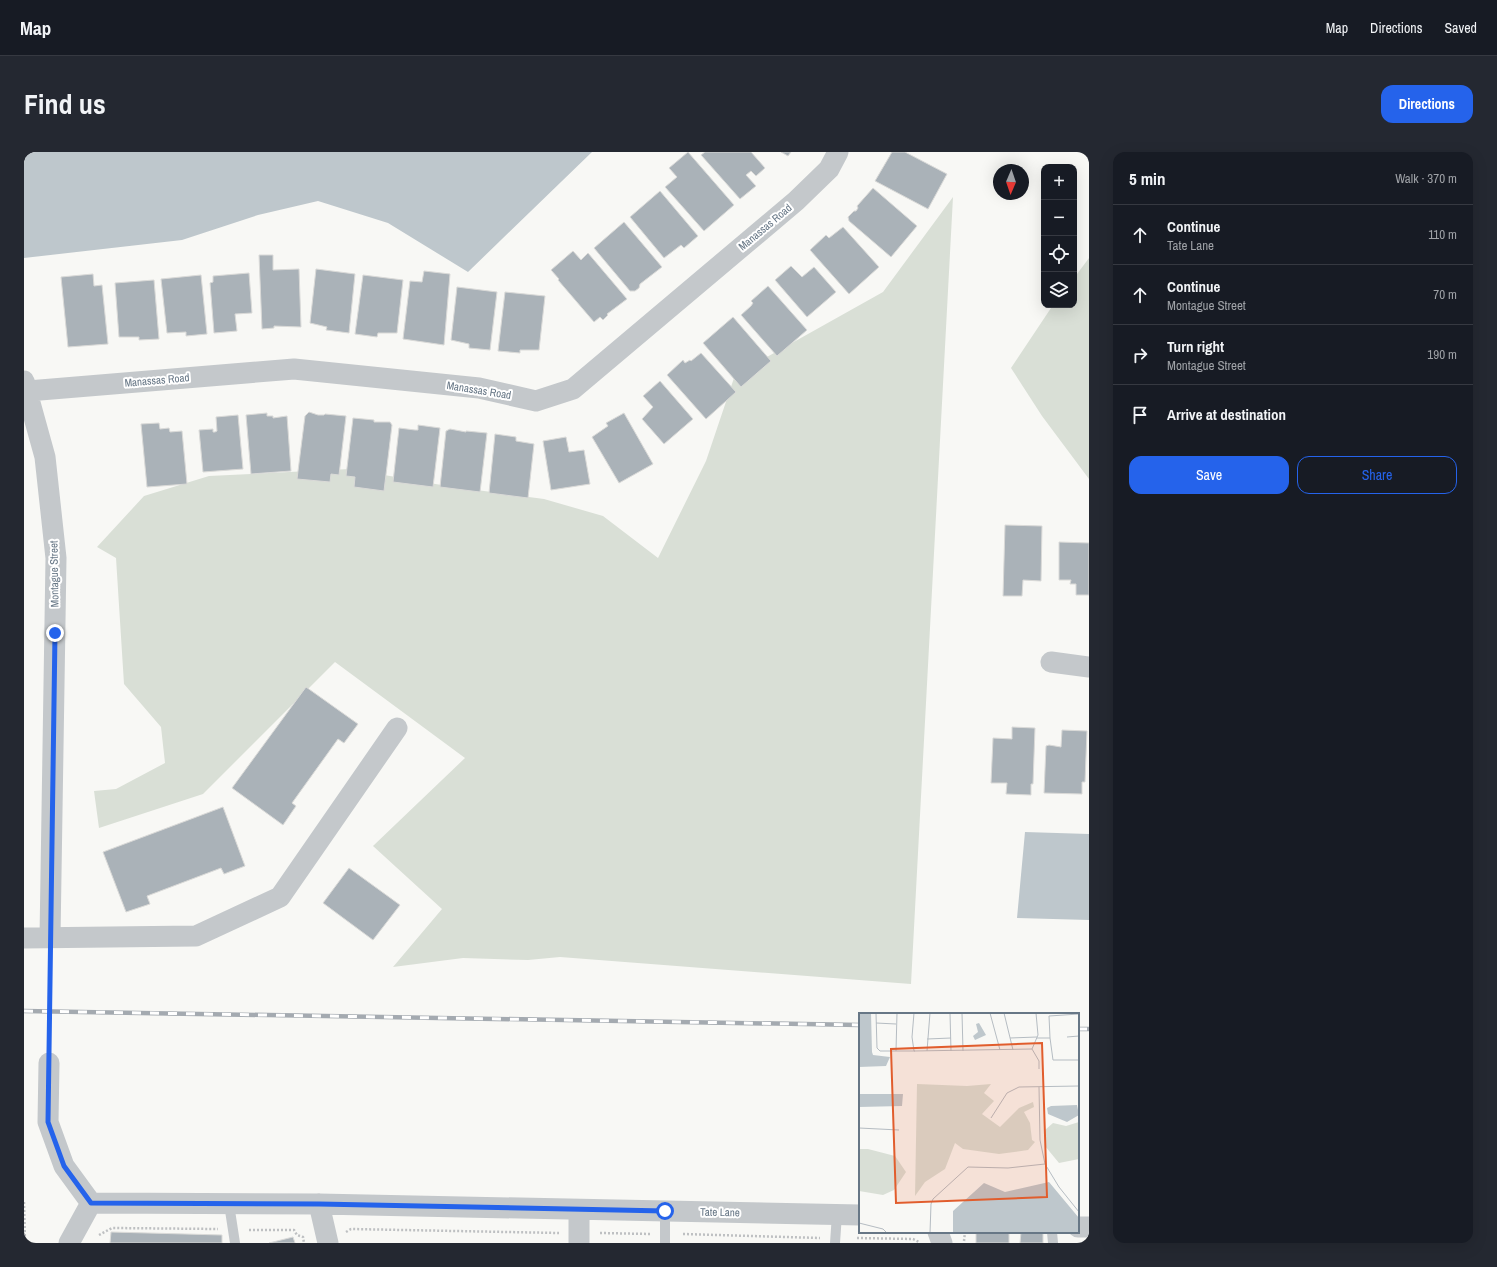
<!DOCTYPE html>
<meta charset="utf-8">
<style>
:root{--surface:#171b24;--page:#242831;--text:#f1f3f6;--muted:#9ea1a6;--line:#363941;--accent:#2563eb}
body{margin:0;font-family:"Archivo Narrow",sans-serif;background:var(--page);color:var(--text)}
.controls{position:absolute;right:12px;top:12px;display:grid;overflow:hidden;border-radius:8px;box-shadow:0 4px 16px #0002}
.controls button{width:36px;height:36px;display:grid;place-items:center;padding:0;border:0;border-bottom:1px solid var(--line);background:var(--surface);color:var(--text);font:20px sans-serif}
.compass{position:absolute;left:969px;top:12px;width:36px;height:36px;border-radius:50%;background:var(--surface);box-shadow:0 4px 16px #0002;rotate:182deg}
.stop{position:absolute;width:12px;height:12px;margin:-9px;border:3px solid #2563eb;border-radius:50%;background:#fff}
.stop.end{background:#2563eb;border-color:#fff;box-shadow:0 1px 4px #0008}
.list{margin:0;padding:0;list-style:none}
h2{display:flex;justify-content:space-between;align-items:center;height:52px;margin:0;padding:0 16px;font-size:17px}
h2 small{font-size:13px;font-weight:400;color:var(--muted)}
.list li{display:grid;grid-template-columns:26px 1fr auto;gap:12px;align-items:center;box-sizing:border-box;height:60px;padding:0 16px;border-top:1px solid var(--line)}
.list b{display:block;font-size:15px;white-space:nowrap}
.list p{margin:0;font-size:13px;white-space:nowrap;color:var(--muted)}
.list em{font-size:13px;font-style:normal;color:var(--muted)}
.actions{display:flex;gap:8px;padding:12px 16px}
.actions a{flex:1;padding:9px 0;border:1px solid var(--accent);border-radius:12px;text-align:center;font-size:14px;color:var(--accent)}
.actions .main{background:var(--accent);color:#fff}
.icon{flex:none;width:22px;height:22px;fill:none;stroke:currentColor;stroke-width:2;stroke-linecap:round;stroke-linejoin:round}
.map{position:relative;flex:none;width:1065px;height:1091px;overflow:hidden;border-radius:12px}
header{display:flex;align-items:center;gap:24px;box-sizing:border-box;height:56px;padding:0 20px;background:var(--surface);border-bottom:1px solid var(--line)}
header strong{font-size:19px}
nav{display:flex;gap:22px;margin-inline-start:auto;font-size:14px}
.intro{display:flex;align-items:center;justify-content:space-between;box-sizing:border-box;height:96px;padding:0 24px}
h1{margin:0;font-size:28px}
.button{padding:10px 18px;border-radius:12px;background:var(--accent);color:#fff;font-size:14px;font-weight:700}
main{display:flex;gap:24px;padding:0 24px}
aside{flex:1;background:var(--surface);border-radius:12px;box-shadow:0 4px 16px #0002}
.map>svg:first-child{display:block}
</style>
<header>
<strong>Map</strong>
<nav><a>Map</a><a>Directions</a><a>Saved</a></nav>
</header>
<div class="intro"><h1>Find us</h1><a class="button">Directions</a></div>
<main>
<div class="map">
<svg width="1065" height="1091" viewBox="0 0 1065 1091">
<rect width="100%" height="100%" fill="#f8f8f5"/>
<path fill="#d9dfd6" d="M929,45L887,832L536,805L504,808L439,806L369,815L418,757L349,694L441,606L311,510L179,642L75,676L70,639L92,637L141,611L137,575L100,532L92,406L73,395L120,344L185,324L326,317L423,334L520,347L579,364L634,406L682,309L711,223L859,140Z
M1065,106V327L1018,264L987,216L1029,153H1050V126Z"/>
<path fill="#bec7cc" d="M0,0H568L444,120L364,71L294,49L234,63L158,88L0,106Z
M1001,680L1065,682V768L993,766Z"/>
<path fill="#aab2b8" stroke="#dadad8" d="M664,0L710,53L680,79L641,35L653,25L645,16Z
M681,0H727L741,16L732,24L727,19L722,23L732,34L716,47L677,3Z
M757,0H767L764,4Z
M868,0H881L923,22L904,57L851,29Z
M849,36L893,74L867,105L825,69L824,65L830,59H832L834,56L833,54Z
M636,39L674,84L660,96L657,93L640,106L606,65Z
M600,70L638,115L616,132L615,136L611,139H606L570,96Z
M819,75L855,115L825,142L786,98L802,83L805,86Z
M549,99L557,108L564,101L603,147L583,162L584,163L579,168L576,165L570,170L534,128L535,127L527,118Z
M235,103H249V118L275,117L277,175L250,174V176L238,177Z
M767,114L778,125L790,115L812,140L783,165L751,128Z
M292,117L331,122L325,181L302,178L303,175L286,171Z
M400,119L426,122L420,193L379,187L386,129L398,130Z
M225,121L228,161L211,162L213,179L190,181L186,131L189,130V124Z
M69,122L70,134L78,133L84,192L44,195L37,125Z
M177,123L183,182L162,184V180L143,181L137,127Z
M339,123L379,128L373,181H354L353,185L331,182Z
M130,128L135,187L115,188V185H95L91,131Z
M744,134L783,178L753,204L717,163L727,154L729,151L727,149Z
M433,135L473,140L466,198L445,196V192L427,188Z
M481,140L521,144L515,198H496V201L474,199Z
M709,165L747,209L717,235L679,191Z
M677,201L712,240L682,267L643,223L659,208L661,211L666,208L667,209Z
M636,229L669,267L640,292L618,267L629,255L619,244Z
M285,260L294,263H300L301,262L322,264L315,323L307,322L306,330L273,327L281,264Z
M243,261V264H249V266L263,264L267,319L227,322L222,263Z
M600,261L629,312L595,331L568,285L584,274L582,271Z
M214,263L219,317L179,320L175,278L189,277V280H191L193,279L192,265Z
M329,266L350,268V270H366L368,273L360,339L330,335L331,325L322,324Z
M135,271L136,277L145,276L146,280L158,279L163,332L123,335L117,272Z
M394,273L416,276L409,335L369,330L375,276L391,278H394Z
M426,277L442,280V279L463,281L456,340L416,335L422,279Z
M471,282L492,285V289L510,292L504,346L465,341Z
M542,285L545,300L560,298L566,332L527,338L519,289Z
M981,373L1018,374L1017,429L999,428L998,444H979Z
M1035,390L1065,391V443H1052V432H1046L1047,428H1035Z
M282,535L334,572L320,591L314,587L268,651L272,654L259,673L208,636Z
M988,575L1011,576L1009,632H1007V643L982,642L983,631H967L969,586L988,587Z
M1038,578L1063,579L1061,630H1058V642L1020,641L1022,594L1025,593L1037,595Z
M199,655L221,714L200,722L197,716L123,744L126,752L102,760L79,700Z
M325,716L376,753L349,788L299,751Z
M87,1080L198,1083V1091H86Z
M952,1080H985V1091H952Z
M997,1080H1019V1091H996Z
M269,1085L271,1091H245Z"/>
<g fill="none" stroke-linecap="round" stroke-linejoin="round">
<path stroke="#bec0c2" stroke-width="2.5" stroke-dasharray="2 2" stroke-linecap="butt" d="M25,891L26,806
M0,1050L1,1091
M225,1078H270L273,1083L279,1085L280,1091
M322,1080L327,1077L535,1081
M576,1081L627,1082
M659,1082L796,1086
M75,1083L88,1076L194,1077
M833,1086L889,1087L895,1090
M940,1089L941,1080"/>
<path stroke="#c4c8cb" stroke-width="10" d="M205,1052L211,1091
M1028,1080L1029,1091
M641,1091V1059
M811,1091L813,1062"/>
<path stroke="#c4c8cb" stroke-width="21" d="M0,229L21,305L32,406L26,786
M4,239L270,217L455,236L512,249L549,237L772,49L805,17L814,0
M1027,510L1065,515
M0,786L172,784L256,745L373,576
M25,911L24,970L40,1014L67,1051
M67,1051L295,1052L836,1063
M295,1052L304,1091
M1054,1075H1065
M914,1080L918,1091
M45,1091L67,1051
M555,1091V1058"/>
<g stroke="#a4aab0" stroke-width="4.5">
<path id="rail" d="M0,859L836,873
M1054,877H1065"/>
</g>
<use href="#rail" stroke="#fff" stroke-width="3" stroke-dasharray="9" stroke-linecap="butt"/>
</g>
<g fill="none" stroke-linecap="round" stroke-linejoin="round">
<path stroke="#2563eb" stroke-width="5" d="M31,481L24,970L40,1014L67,1051L295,1052L641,1059"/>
</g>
<g text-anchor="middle" stroke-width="4" stroke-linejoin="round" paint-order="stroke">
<g font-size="11" fill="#677786" stroke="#fff">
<text transform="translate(741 75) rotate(-40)" y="4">Manassas Road</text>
<text transform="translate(133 228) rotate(-5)" y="4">Manassas Road</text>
<text transform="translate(455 238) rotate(9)" y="4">Manassas Road</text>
<text transform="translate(30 422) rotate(-91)" y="4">Montague Street</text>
<text transform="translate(696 1060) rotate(1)" y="4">Tate Lane</text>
</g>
</g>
<g transform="translate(835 861)">
<rect width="220" height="220" fill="#f8f8f5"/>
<path d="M58,71L108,73L132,71L125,80L135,88L123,101L141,114L160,95L174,89L175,94L165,99L171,110L173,127L176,129L169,137L140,141L104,136L96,130L86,156L66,169L56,183ZM220,109V146L200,150L186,133V117L194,110L207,113ZM0,136H9L36,143L47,159L35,177L24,182L0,178Z" fill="#d9dfd6"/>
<path d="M12,0L13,39L14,42L31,44L27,53L0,54V0ZM120,10L127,22L116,27L114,23L119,19L117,11ZM0,81H44L43,93L0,94ZM218,92L220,102L208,109L189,101L188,95L192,93ZM190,169L220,205V220H94V198L125,170L146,179Z" fill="#bec7cc"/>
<path fill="none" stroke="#b5bcc2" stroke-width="1" d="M17,0L18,35L21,38H37M38,0L37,38H56M55,0L53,24L55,38L173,36M91,0L92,38M103,0L104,38M131,0L141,37M145,0L154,37M17,10L37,11M208,24L220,23M151,25L178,24M178,25H191L194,47H220M191,25L190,3L220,1M68,26L92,25M173,36L179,22L177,0M173,36L180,48V56M68,38L71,0M180,74L181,127L186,151L200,174L220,199M132,105L148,80L160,74L220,73M0,115L40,117M0,210L24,216L28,220M71,220L72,191L74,186L109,154L149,155L186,151"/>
<path fill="#e15d2d" fill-opacity="0.15" stroke="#e15d2d" stroke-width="2" d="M183,30L188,184L37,190L32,36Z"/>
<rect width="220" height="220" fill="none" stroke="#677786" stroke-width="2"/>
</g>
</svg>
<div class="controls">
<button>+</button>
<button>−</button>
<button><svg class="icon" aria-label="locate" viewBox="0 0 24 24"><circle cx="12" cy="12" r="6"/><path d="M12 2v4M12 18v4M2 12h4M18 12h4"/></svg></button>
<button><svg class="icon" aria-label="layers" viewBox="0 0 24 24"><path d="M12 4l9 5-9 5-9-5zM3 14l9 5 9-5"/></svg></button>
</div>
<svg class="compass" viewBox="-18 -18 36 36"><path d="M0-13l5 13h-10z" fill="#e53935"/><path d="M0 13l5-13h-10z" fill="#9ea1a6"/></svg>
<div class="stop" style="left:641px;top:1059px"></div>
<div class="stop end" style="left:31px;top:481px"></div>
</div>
<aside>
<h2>5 min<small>Walk · 370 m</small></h2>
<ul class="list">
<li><svg class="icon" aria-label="ahead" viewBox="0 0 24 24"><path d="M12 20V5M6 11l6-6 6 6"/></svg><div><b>Continue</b><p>Tate Lane</p></div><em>110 m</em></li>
<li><svg class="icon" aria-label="ahead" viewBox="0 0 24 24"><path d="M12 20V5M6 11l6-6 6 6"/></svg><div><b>Continue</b><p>Montague Street</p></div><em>70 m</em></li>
<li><svg class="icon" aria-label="right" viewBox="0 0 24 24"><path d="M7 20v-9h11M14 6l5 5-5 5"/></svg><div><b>Turn right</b><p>Montague Street</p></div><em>190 m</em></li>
<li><svg class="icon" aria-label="arrive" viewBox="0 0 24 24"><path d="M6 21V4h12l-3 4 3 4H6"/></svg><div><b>Arrive at destination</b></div></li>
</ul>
<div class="actions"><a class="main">Save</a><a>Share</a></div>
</aside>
</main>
